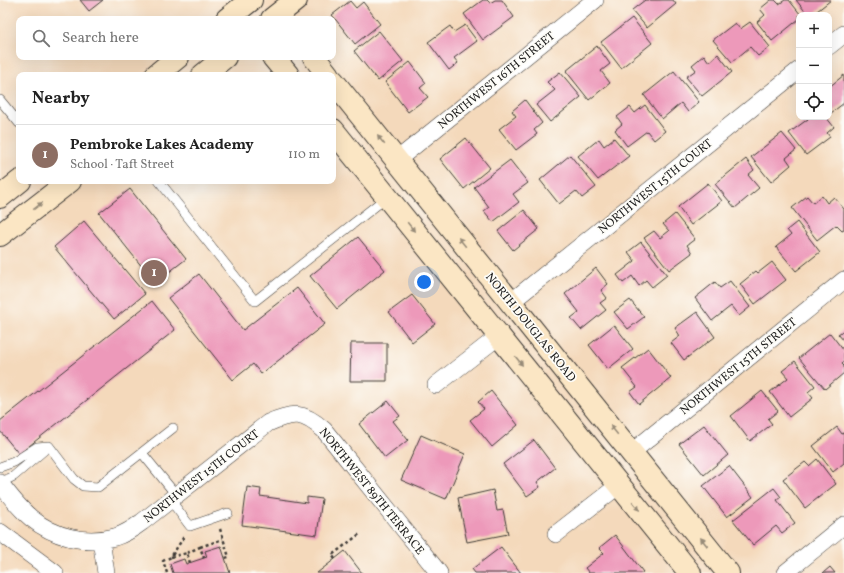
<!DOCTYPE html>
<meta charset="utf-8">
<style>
:root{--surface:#fff;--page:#f2f2f2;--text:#222;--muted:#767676;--line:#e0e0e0;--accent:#b45309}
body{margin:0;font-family:Vollkorn,serif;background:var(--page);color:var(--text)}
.controls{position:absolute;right:12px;top:12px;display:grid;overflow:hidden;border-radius:8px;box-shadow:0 4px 16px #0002}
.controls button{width:36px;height:36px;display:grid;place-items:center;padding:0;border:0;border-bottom:1px solid var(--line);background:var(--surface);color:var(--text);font:20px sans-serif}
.you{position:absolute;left:424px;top:282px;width:14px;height:14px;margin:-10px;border:3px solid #fff;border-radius:50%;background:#1a73e8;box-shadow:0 0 0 6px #1a73e833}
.badge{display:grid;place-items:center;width:26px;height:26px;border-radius:50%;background:var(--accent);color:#fff;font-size:13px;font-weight:700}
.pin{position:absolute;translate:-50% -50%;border:2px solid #fff;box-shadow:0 1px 4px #0006}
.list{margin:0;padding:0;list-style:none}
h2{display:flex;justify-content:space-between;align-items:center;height:52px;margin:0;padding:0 16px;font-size:17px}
h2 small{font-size:13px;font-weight:400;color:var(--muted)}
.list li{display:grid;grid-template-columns:26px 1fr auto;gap:12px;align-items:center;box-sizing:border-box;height:60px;padding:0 16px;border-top:1px solid var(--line)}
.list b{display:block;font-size:15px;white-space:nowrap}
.list p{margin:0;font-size:13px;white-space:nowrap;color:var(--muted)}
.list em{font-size:13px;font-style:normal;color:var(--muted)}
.icon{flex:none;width:22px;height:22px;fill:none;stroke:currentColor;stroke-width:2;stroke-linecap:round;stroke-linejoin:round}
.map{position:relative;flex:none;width:844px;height:573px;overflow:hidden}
.search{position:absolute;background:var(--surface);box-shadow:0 4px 16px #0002;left:16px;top:16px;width:320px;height:44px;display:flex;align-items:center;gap:10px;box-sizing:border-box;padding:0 14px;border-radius:8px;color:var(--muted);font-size:15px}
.panel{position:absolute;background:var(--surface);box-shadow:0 4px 16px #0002;left:16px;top:72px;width:320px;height:112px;border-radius:8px}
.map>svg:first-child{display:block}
</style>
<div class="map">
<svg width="844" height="573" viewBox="0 0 844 573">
<rect width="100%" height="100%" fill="#fdfcf7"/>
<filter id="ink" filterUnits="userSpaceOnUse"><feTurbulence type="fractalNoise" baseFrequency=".025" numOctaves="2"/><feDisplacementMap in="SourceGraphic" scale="8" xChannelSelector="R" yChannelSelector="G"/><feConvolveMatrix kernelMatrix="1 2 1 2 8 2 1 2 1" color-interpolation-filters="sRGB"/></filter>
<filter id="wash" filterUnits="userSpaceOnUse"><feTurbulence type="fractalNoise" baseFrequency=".012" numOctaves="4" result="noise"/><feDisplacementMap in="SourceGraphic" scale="16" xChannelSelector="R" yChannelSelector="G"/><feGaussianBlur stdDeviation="0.9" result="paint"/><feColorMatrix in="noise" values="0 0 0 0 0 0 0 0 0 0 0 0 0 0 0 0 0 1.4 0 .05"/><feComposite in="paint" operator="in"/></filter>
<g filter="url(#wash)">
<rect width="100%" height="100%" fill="#f4d9bb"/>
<g id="blocks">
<path fill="#ed99ba" d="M80,0H103L89,11Z
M483,0H487L490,3L495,0H502L514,17L483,40L464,14Z
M645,0H673L676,4L647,28L632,10Z
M771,0H775L779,4L785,0H789L801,15H799V19L772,41L757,22L765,15L760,9Z
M796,0H831L812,15H808Z
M350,1L356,8L363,2L380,24L355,44L332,15Z
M632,18L652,43L621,68L601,42Z
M750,22L770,47L758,56L750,47L732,62L713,40L735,23L740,29Z
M465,25L477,41L454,58L458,63L449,70L428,42L450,26L454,32Z
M379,31L403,61L378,81L354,51Z
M597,46L610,64L601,71L610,83L589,100L566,71Z
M718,54L732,72L702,96L686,77L696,70L692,65L704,55L709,62Z
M410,62L426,83L420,88L428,97L408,112L385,82Z
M674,71L699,102L688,112L681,103L662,119L644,95Z
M560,72L581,97L550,122L536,105L555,90L547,82Z
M844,75V103L831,113L829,111V87Z
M525,100L542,123L534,130L537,134L516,150L499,129L516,116L512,111Z
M645,105L665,131L654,140L647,131L627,146L615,130L622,124L617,117L630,107L635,113Z
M806,117H826L834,127L827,133L830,137L806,155L789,133L808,119Z
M782,133L796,150L786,158L791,165L771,182L751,157Z
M466,138L490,168L464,189L440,159Z
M614,138L629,156L598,180L578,156L599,139L604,146Z
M570,155L596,187L582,198L576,191L559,204L540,180Z
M746,159L754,170L748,175L759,188L735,208L715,184Z
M510,160L528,183L513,194L519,202L493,222L484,211L489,207L474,187Z
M708,183L722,201L691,225L678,207Z
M130,189L186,259L155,283L99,213Z
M807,196L813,203L822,196L827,203L834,197L844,209V230L842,231L836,225L817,240L792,208Z
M524,210L539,229L513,250L498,231Z
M675,214L695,239L687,245L692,253L669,270L644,238L654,231L660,238L669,231L663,224Z
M84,221L145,294L114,319L54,247Z
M797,222L820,252L796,271L776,247L791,235L787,230Z
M358,237L385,270L337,309L310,276Z
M641,242L667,275L652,287L646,280L639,286L632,276L623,283L617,275L635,261L628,252Z
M772,262L786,280L755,304L740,284L756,271L758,273Z
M596,268L608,284L601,290L607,298L600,303L606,310L581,330L571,318L579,312L565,294Z
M199,274L243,330L297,288L325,324L261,374L253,364L233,380L168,298Z
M730,281L750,307L739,316L731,306L712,321L695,298L715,282L720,288Z
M412,295L435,324L412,342L389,312Z
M630,300L644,317L628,329L614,312Z
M152,301L175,330L19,454L0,431V421Z
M697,312L715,337L684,360L671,343L680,336L675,328Z
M614,325L633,349L608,369L589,345Z
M844,330V341L838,334Z
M830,333L844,351V362L842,364L844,366V373L825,389L799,358Z
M351,343H387V381H350Z
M648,348L671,378L639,404L630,392L637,387L622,368Z
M795,361L815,386L808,392L813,398L789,417L770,392L788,378L782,371Z
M491,391L518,425L492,447L470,420L484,409L478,402Z
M762,391L778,411L768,419L772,424L750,441L731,416Z
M388,401L400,416L393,421L408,440L385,458L359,424Z
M704,425L728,455L704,475L679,444Z
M837,427L842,434L844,433V463L833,472L813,446Z
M421,435L465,454L446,499L401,480Z
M534,440L555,468L537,482L540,487L527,496L503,464Z
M817,459L836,484L805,508L783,479L805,462L809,466Z
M729,466L753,497L727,517L703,486Z
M247,487L261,489L260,496L307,503V497L322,499L317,535L242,525Z
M774,488L781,497L777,500L795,523L782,533L776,526L753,545L733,520Z
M493,490L497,511L503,510L508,534L467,542L458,498Z
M615,535L643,572L641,573H589L585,568L604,553L599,548Z
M221,546L230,573H173L170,564L184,559L186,564L207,557L205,551Z
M501,547L521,573H475L472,569Z
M345,551L362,573H317L335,559Z
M830,567L835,573H823Z"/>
</g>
</g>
<g filter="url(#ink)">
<use href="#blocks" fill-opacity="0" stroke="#3c3834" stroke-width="1"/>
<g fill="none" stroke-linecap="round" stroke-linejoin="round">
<g stroke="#3c3834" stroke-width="10">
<path id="lane" d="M0,100L19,123
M159,181L255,301L387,197
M142,453L177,496
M0,467L14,462L37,447L49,446
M0,483L14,476L49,446L74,479L83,486L98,487L173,428
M171,501L190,526L228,513"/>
</g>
<g stroke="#3c3834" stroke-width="18">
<path id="street" d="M829,46L844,34
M397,160L595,0
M511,302L799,70
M436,385L499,336
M632,452L844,280
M0,483C9,495 19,508 31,518C54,537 85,545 115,537C125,534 134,528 142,522L268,423C292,412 303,411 324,430L439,573
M0,532L55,573
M556,534L619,485
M101,540L106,573
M785,573L844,525"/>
</g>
<g stroke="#3c3834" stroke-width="24">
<path id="secondary" d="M227,19L251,0
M272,19L296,0
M273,57L288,75
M314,57L328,75
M156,75L178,57
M203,75L225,57
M333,81L728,573
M333,130L690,573
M0,197L20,181
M0,235L70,181"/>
</g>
<path stroke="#3c3834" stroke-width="2.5" stroke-dasharray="3 3" stroke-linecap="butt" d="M220,529L229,557L225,558
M200,547L223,539
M187,553L200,547L204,558
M171,557L187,553L190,563
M335,559L332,555L361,533
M167,573L163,561L171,557L185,535"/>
<use href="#lane" stroke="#fff" stroke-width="9"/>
<use href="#street" stroke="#fff" stroke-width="17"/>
<use href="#secondary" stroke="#fbe6c4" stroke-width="22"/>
</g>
<defs><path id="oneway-solid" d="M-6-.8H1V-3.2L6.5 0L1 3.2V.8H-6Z"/></defs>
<g fill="#978b78">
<use href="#oneway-solid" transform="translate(381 140) rotate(-129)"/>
<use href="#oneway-solid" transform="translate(38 206) rotate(-38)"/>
<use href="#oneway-solid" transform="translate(411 227) rotate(51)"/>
<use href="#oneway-solid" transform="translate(462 242) rotate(-129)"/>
<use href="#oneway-solid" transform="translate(519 361) rotate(51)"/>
<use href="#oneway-solid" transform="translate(614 430) rotate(-129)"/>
<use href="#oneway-solid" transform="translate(636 506) rotate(51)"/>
<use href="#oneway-solid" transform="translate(704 542) rotate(-128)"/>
</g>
</g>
<g text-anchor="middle" stroke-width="3.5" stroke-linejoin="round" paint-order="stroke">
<g font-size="12" fill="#1c1c1c" stroke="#fdfcf7">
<text transform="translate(496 80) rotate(-39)" y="4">NORTHWEST 16TH STREET</text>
<text transform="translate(655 186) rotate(-39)" y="4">NORTHWEST 15TH COURT</text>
<text transform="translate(531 327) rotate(51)" y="4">NORTH DOUGLAS ROAD</text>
<text transform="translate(738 366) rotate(-39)" y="4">NORTHWEST 15TH STREET</text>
<text transform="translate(201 476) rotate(-38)" y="4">NORTHWEST 15TH COURT</text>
<text transform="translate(372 491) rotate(51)" y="4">NORTHWEST 89TH TERRACE</text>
</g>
</g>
</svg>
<div class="controls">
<button>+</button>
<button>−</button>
<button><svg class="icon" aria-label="locate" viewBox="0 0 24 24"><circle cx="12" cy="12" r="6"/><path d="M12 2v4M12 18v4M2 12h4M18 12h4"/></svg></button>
</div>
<div class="you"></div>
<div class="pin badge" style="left:154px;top:273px;background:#8d6e63">1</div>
<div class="search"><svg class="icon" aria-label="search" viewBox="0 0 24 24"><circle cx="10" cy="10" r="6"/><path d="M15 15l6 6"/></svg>Search here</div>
<section class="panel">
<h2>Nearby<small></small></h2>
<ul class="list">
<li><span class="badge" style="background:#8d6e63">1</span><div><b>Pembroke Lakes Academy</b><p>School · Taft Street</p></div><em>110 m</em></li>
</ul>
</section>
</div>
